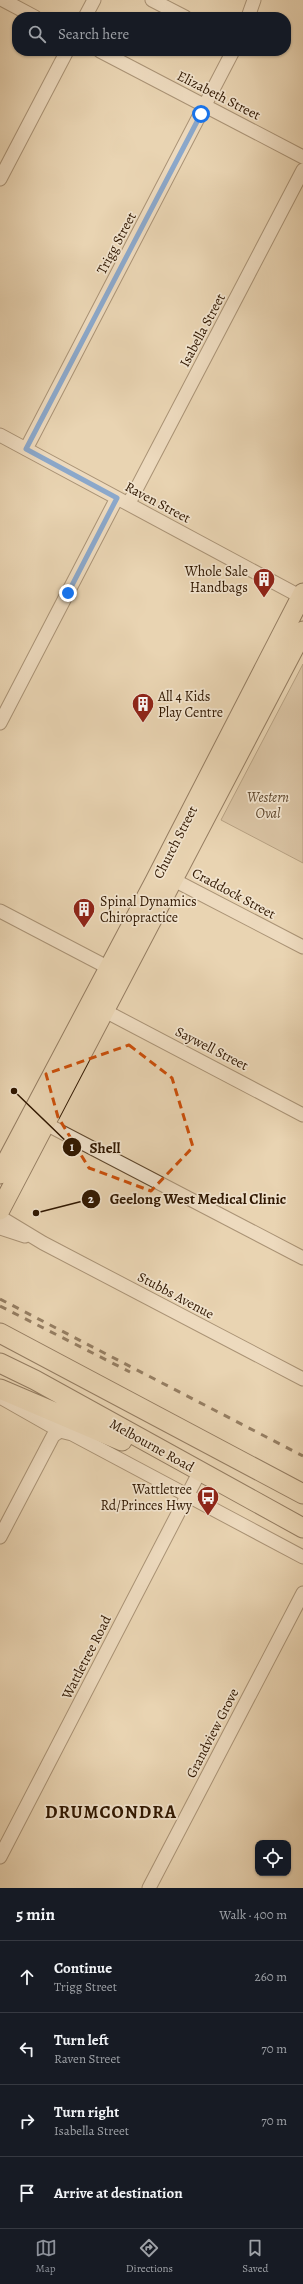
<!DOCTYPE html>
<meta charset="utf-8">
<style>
:root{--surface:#171b24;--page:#242831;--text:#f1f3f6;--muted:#9ea1a6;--line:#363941;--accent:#8c9099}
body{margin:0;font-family:Alegreya,serif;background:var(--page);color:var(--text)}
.controls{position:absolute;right:12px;bottom:12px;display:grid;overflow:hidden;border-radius:8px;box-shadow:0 1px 3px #0004}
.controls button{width:36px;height:36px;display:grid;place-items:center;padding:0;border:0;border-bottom:1px solid var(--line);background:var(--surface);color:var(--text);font:20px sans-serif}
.stop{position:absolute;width:12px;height:12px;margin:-9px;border:3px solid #1a73e8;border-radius:50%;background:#fff}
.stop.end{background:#1a73e8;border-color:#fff;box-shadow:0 1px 4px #0008}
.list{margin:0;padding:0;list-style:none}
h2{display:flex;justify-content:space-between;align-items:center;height:52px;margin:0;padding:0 16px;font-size:17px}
h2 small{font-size:13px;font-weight:400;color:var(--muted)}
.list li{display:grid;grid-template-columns:26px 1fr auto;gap:12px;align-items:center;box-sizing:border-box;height:72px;padding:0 16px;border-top:1px solid var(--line)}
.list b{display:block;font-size:15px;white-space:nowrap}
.list p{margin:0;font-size:13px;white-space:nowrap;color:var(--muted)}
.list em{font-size:13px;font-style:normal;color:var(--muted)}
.icon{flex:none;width:22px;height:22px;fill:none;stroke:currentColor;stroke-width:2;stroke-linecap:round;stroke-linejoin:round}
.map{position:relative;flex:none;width:303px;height:1888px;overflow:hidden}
.search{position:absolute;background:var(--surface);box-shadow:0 1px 3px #0004;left:12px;right:12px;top:12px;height:44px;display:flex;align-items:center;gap:10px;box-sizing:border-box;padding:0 14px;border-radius:16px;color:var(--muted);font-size:15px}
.sheet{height:340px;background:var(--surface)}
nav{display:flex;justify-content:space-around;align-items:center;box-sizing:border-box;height:56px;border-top:1px solid var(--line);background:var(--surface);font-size:11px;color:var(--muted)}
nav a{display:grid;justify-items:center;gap:2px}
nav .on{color:var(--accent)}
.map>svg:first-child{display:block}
</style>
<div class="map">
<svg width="303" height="1888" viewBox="0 0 303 1888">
<rect width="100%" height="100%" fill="#e9d4b2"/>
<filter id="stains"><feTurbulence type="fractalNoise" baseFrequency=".005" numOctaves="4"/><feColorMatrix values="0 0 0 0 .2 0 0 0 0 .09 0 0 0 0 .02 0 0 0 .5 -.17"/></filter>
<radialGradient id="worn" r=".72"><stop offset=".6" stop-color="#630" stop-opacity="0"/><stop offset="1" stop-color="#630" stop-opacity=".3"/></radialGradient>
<path fill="#cab494" stroke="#7d664a" d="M303,664V863L221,820Z"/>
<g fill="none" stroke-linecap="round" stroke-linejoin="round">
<g stroke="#5e462c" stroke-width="15">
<path id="minor" d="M3,0L35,17
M152,0L185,17
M85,17L94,0
M248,17L254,0
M100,51L303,157
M0,179L67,51
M0,435L303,598
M26,449L233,51
M129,503L303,170
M0,723L117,498
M172,879L303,947
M0,911L109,968
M105,1011L303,1115
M46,1124L303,1258
M0,1217L43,1243L303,1379
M0,1228L25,1236
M0,1397L60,1431L72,1434L303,1557
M0,1537L53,1436L60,1431
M0,1857L200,1471
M149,1888L303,1593"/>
</g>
<g stroke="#301700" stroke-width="21">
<path id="highway" d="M0,1174L155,881L303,593
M0,1210L303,631
M0,1333L303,1494
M0,1363L35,1380L303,1528
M0,1389L122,1441"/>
</g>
<use href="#minor" stroke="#f1e3cd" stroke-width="13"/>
<use href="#highway" stroke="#e9d4b2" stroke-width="19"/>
<path stroke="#301700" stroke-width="3" stroke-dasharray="7 7" stroke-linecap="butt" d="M0,1299L303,1456
M0,1306L130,1372"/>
</g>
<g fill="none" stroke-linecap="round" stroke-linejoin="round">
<path stroke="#1a73e8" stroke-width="5" d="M68,593L117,498L26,449L201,114"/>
</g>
<path d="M0 0H303V1888H0ZM129,1045L172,1078L193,1147L151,1191L89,1168L58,1117L46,1074Z" fill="#e9d4b2" fill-opacity=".55" fill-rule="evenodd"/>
<path fill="none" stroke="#cc4f0a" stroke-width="3" stroke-dasharray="8 5" stroke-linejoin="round" d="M129,1045L172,1078L193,1147L151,1191L89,1168L58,1117L46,1074Z"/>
<defs>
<g id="building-pin" transform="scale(1.15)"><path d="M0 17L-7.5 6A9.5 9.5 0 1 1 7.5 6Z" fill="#8f2418" stroke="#f1e3cd"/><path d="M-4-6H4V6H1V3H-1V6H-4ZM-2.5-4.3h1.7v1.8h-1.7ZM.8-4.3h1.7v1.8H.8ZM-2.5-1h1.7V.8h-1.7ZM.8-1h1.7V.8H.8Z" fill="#fff"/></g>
<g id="bus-pin" transform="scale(1.15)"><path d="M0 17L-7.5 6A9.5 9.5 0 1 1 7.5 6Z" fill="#8f2418" stroke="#f1e3cd"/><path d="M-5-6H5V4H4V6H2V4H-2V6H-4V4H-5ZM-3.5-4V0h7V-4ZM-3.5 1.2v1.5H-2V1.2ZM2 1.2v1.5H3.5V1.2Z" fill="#fff"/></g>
</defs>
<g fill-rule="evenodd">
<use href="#building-pin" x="264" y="579"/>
<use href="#building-pin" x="143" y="704"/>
<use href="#building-pin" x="84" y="909"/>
<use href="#bus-pin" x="208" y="1497"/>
</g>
<g text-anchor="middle" stroke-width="3.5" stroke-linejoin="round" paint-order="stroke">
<g font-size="14" fill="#301700" stroke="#f1e3cd">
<text transform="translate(219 95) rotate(27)" y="5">Elizabeth Street</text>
<text transform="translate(116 243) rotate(-62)" y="5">Trigg Street</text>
<text transform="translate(202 330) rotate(-62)" y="5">Isabella Street</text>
<text transform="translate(158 502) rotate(28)" y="5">Raven Street</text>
<text transform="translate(175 842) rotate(-63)" y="5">Church Street</text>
<text transform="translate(234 893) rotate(28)" y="5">Craddock Street</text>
<text transform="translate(212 1048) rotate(27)" y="5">Saywell Street</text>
<text transform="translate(176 1295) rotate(28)" y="5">Stubbs Avenue</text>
<text transform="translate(152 1445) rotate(29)" y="5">Melbourne Road</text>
<text transform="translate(86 1657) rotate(-63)" y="5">Wattletree Road</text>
<text transform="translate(212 1733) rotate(-63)" y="5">Grandview Grove</text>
</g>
<g font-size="14" fill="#301700" stroke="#f1e3cd" text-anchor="end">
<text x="248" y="576">Whole Sale<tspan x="248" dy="16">Handbags</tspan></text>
<text x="158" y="701" text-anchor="start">All 4 Kids<tspan x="158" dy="16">Play Centre</tspan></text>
<text x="100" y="906" text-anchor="start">Spinal Dynamics<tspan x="100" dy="16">Chiropractice</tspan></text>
<text x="192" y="1494">Wattletree<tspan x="192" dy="16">Rd/Princes Hwy</tspan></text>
</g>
<g font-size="14" font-style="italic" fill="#5e462c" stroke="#f1e3cd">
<text x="268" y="802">Western<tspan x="268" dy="16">Oval</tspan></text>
</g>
<g font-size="18" font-weight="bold" letter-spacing="1" fill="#301700" stroke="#f1e3cd">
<text x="111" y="1818">DRUMCONDRA</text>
</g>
</g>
<path fill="none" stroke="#301700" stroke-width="1.5" d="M14 1091L72 1147M36 1213L91 1199"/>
<g fill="#301700" stroke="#f1e3cd" stroke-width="1.5">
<circle cx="14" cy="1091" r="4"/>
<circle cx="36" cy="1213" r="4"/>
<circle cx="72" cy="1147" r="10"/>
<circle cx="91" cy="1199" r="10"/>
</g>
<g font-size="12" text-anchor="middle" font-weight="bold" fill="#fff">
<text x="72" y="1151">1</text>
<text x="91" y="1203">2</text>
</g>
<g font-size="15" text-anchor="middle" font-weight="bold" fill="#301700" stroke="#f1e3cd" stroke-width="3.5" stroke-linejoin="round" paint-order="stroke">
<text x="105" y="1153">Shell</text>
<text x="198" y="1204">Geelong West Medical Clinic</text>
</g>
<rect width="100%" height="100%" filter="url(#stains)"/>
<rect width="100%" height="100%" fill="url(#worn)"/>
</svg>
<div class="controls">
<button><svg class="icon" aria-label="locate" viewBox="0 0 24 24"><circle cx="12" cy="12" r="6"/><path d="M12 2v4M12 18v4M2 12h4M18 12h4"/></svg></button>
</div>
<div class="stop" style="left:201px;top:114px"></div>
<div class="stop end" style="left:68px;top:593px"></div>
<div class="search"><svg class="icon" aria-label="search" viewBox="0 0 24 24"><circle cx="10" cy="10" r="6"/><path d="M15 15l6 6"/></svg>Search here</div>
</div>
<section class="sheet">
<h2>5 min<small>Walk · 400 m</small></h2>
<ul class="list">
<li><svg class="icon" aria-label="ahead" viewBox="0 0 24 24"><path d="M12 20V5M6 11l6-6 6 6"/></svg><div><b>Continue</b><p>Trigg Street</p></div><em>260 m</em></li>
<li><svg class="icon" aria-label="left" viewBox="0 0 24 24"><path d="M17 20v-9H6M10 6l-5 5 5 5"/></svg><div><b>Turn left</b><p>Raven Street</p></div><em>70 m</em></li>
<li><svg class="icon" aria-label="right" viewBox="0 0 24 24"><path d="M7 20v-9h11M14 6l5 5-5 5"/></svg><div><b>Turn right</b><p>Isabella Street</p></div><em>70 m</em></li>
<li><svg class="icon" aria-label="arrive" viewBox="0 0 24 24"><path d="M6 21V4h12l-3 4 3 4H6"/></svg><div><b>Arrive at destination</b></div></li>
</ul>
</section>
<nav>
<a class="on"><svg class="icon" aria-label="map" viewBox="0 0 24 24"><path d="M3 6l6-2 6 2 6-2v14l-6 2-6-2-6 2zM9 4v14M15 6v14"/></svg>Map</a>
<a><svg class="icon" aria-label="directions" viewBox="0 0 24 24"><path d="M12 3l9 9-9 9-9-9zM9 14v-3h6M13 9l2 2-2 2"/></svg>Directions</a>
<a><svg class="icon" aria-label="saved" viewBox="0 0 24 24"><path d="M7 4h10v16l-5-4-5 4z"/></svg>Saved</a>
</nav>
